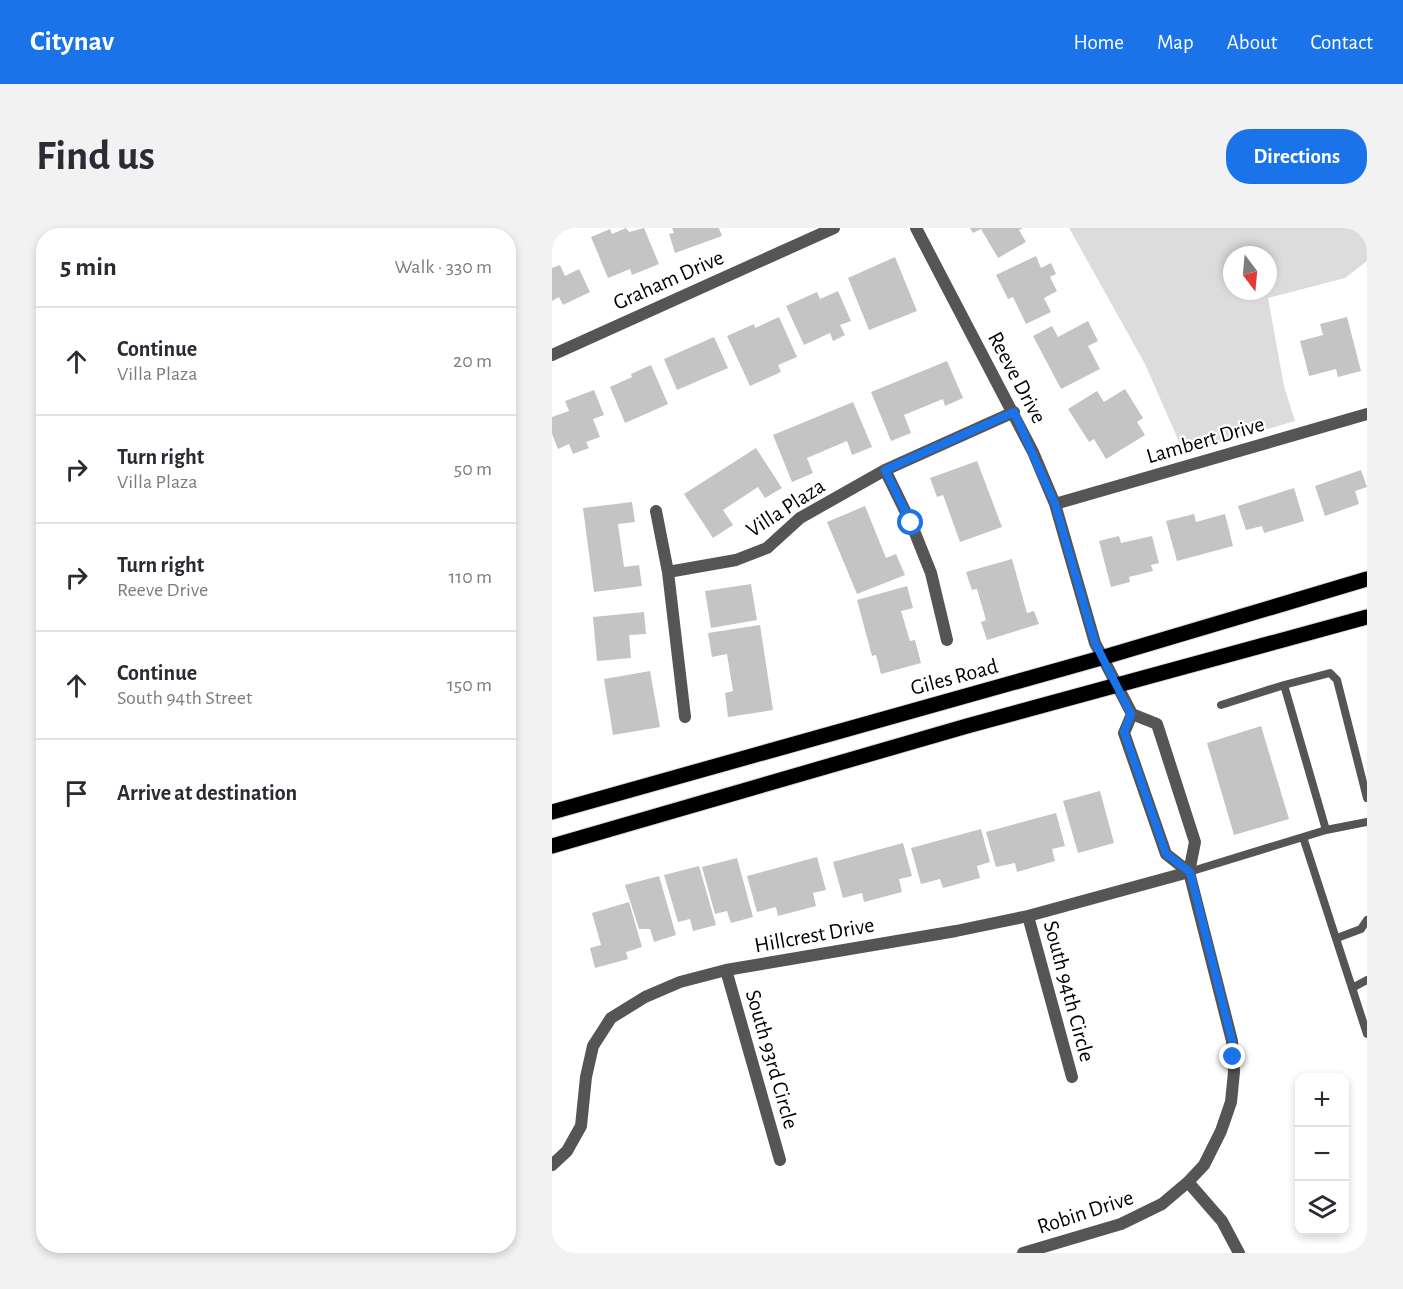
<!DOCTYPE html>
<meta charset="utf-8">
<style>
:root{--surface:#fff;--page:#f2f2f3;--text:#2b2b33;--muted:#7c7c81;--line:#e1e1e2;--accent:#1a73e8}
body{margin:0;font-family:"Alegreya Sans",sans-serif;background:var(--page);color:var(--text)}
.controls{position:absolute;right:18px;bottom:18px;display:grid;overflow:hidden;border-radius:12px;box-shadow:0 3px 9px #0003}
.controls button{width:54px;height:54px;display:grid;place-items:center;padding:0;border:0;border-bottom:2px solid var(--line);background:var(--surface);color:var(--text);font:30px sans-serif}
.compass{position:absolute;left:671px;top:18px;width:54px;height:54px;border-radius:50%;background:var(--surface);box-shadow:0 3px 9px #0003;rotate:164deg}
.stop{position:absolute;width:18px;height:18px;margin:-14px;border:4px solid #1a73e8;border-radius:50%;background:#fff}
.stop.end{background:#1a73e8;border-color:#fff;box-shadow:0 2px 6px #0008}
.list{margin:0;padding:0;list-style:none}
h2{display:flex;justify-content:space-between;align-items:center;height:78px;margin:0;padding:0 24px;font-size:26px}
h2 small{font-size:20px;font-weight:400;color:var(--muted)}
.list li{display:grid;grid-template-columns:39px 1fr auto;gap:18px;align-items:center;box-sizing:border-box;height:108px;padding:0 24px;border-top:2px solid var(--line)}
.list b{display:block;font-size:22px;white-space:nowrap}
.list p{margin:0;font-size:20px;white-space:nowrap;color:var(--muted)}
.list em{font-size:20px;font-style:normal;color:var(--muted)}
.icon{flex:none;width:33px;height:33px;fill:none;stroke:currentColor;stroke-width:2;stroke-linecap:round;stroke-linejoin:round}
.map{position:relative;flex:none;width:815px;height:1025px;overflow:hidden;border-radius:24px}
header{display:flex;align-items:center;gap:36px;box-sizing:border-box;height:84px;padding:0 30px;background:var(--accent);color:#fff}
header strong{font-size:28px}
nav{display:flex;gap:33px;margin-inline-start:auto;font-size:21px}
.intro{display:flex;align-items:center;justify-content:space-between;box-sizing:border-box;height:144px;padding:0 36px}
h1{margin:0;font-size:42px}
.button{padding:15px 27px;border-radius:24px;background:var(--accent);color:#fff;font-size:21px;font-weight:700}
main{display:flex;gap:36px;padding:0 36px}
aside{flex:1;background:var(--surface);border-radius:24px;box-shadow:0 3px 9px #0003}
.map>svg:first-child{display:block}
</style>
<header>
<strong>Citynav</strong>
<nav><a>Home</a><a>Map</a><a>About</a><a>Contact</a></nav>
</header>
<div class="intro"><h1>Find us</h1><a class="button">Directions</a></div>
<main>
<aside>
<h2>5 min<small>Walk · 330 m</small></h2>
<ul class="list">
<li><svg class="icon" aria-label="ahead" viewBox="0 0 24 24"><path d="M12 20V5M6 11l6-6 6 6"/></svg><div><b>Continue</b><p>Villa Plaza</p></div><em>20 m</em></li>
<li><svg class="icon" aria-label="right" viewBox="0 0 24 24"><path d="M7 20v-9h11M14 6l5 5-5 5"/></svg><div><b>Turn right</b><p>Villa Plaza</p></div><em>50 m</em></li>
<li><svg class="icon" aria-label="right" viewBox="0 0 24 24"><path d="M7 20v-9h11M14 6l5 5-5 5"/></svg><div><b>Turn right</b><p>Reeve Drive</p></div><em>110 m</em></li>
<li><svg class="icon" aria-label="ahead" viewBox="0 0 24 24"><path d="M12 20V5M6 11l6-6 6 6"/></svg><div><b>Continue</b><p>South 94th Street</p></div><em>150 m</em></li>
<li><svg class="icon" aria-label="arrive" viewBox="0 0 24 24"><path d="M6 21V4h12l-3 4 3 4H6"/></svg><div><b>Arrive at destination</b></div></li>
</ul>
</aside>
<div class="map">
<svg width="815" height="1025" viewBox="0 0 815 1025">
<rect width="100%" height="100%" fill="#fff"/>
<path fill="#dcdcdc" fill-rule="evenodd" d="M517,0H815V33L793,50L716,70L732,158L743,193L632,225L593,136ZM680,27H716V63H680Z"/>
<path fill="#c4c4c4" d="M74,0L77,4L92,0L107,36L80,47L78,41L56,50L39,9L58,1L60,6Z
M120,0H167L170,8L123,25L117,6L122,5Z
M418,0H471L467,2L474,14L446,30L429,1L421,5Z
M484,28L489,40L499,35L504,46L498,49L505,63L492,70L499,84L474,96L461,69L456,71L444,47Z
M343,29L365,83L317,102L296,50Z
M8,37L13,48L27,41L38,64L11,77L7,69L0,73V40Z
M286,63L299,93L288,97L293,107L281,113L278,105L252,117L234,78L265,64L268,71Z
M227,89L245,129L226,137L229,144L198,158L175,108L202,96L203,100Z
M795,89L809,143L786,149L784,141L757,148L748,113L771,107L768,96Z
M536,93L546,113L536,118L548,141L509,161L481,108L500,98L506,109Z
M162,109L176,140L125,162L112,131Z
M395,133L411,170L393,178L391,171L352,187L359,205L339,213L319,164Z
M99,137L116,176L73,195L58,159L80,149L79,146Z
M573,161L591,190L585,194L593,207L554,231L542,211L537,214L516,181L545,163L552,174Z
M42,162L52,187L41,191L48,209L34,214L37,220L21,226L17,216L6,221L0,206V189L17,183L13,173Z
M301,174L320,219L300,227L295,213L255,230L261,245L240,254L221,207Z
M204,220L230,260L213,270L206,259L171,282L181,297L161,310L132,266Z
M425,233L450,299L408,314L391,267L385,269L378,250Z
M809,242L815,259L803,263L807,276L773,288L763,258Z
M742,260L752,293L712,305L710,298L694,302L686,278Z
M80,274L83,294L66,296L72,339L87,337L90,358L42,364L31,280Z
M313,278L334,330L344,326L353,347L305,366L275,294Z
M642,286L644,294L673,286L681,318L625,333L614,293Z
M567,308L569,315L600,308L607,335L599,337L601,343L577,349L578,354L559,359L547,313Z
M460,331L475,385L482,383L487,396L435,412L429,394L434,392L425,361L420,362L414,344Z
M199,356L205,392L159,400L153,363Z
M355,358L361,380L349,383L358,413L363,412L369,435L329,446L324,427L320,428L305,372Z
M92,384L94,406L77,407L79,430L45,433L41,389Z
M208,397L221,482L176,489L173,465L181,463L175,426L160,429L156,405Z
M98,443L108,499L61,507L52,451Z
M709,498L737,591L682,607L655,515Z
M548,563L562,615L526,625L511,573Z
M504,585L513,618L500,621L503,633L465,644L463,635L444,639L434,604Z
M429,601L438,634L425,638L428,650L391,660L388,651L369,656L359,620Z
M351,615L360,648L347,651L350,664L312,674L310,665L291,670L281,634Z
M265,629L274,662L261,665L264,678L226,688L224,679L205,684L195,648Z
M185,630L201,689L179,695L175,683L163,686L150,639Z
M147,638L164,697L141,703L138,691L126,694L112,647Z
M107,648L124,707L102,714L98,701H87L73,657Z
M77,674L90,719L74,724L76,731L43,740L38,720L49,717L40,685Z"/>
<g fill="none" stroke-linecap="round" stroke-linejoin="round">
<g stroke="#dbdbdb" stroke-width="17">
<path id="primary" d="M0,584L549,430L815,351
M0,618L415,498L815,389"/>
</g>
<path stroke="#555" stroke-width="8" d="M732,457L774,602
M669,477L732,457L778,445L785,452L815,570
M751,609L815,806
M637,644L774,602L815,594
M785,710L809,701L815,692
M800,760L815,752"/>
<path stroke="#555" stroke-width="12" d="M364,0L481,224L503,276L543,415L580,486
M0,127L282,0
M333,242L359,295L379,345L395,412
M503,276L815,186
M104,283L116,344L133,489
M116,344L184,332L215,320L248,290L333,242L462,184
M476,688L520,849
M174,742L228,932
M0,937L15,923L29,898L34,849L41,818L59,790L93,769L128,754L174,742L404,703L476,688L637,644
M636,954L670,993L687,1025
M471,1025L569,996L610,976L636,954L652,937L669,903L679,874L682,844L680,813L637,644L643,614L605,496L580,486L572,505L614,626L637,644"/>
<use href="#primary" stroke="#000" stroke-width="15"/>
</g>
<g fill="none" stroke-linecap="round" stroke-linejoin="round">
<path stroke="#1a73e8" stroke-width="8" d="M359,295L333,242L462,184L503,276L543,415L579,486L572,504L614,626L638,644L680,813L681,829"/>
</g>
<g text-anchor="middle" stroke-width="4.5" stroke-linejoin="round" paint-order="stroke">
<g font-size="22" fill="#000" stroke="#fff">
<text transform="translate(116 51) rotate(-24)" y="8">Graham Drive</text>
<text transform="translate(466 149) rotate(62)" y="8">Reeve Drive</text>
<text transform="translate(653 211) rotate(-16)" y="8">Lambert Drive</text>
<text transform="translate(233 279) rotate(-33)" y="8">Villa Plaza</text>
<text transform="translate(402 448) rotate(-15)" y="8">Giles Road</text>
<text transform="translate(262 706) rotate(-10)" y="8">Hillcrest Drive</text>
<text transform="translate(518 763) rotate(75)" y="8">South 94th Circle</text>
<text transform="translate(221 831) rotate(74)" y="8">South 93rd Circle</text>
<text transform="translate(533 983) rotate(-18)" y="8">Robin Drive</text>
</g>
</g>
</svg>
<div class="controls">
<button>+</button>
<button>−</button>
<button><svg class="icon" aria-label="layers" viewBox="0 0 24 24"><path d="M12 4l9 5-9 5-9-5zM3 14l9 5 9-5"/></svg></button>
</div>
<svg class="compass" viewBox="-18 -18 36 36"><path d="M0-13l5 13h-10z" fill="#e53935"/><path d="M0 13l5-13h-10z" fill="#7c7c81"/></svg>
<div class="stop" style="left:359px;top:295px"></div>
<div class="stop end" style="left:681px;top:829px"></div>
</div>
</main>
